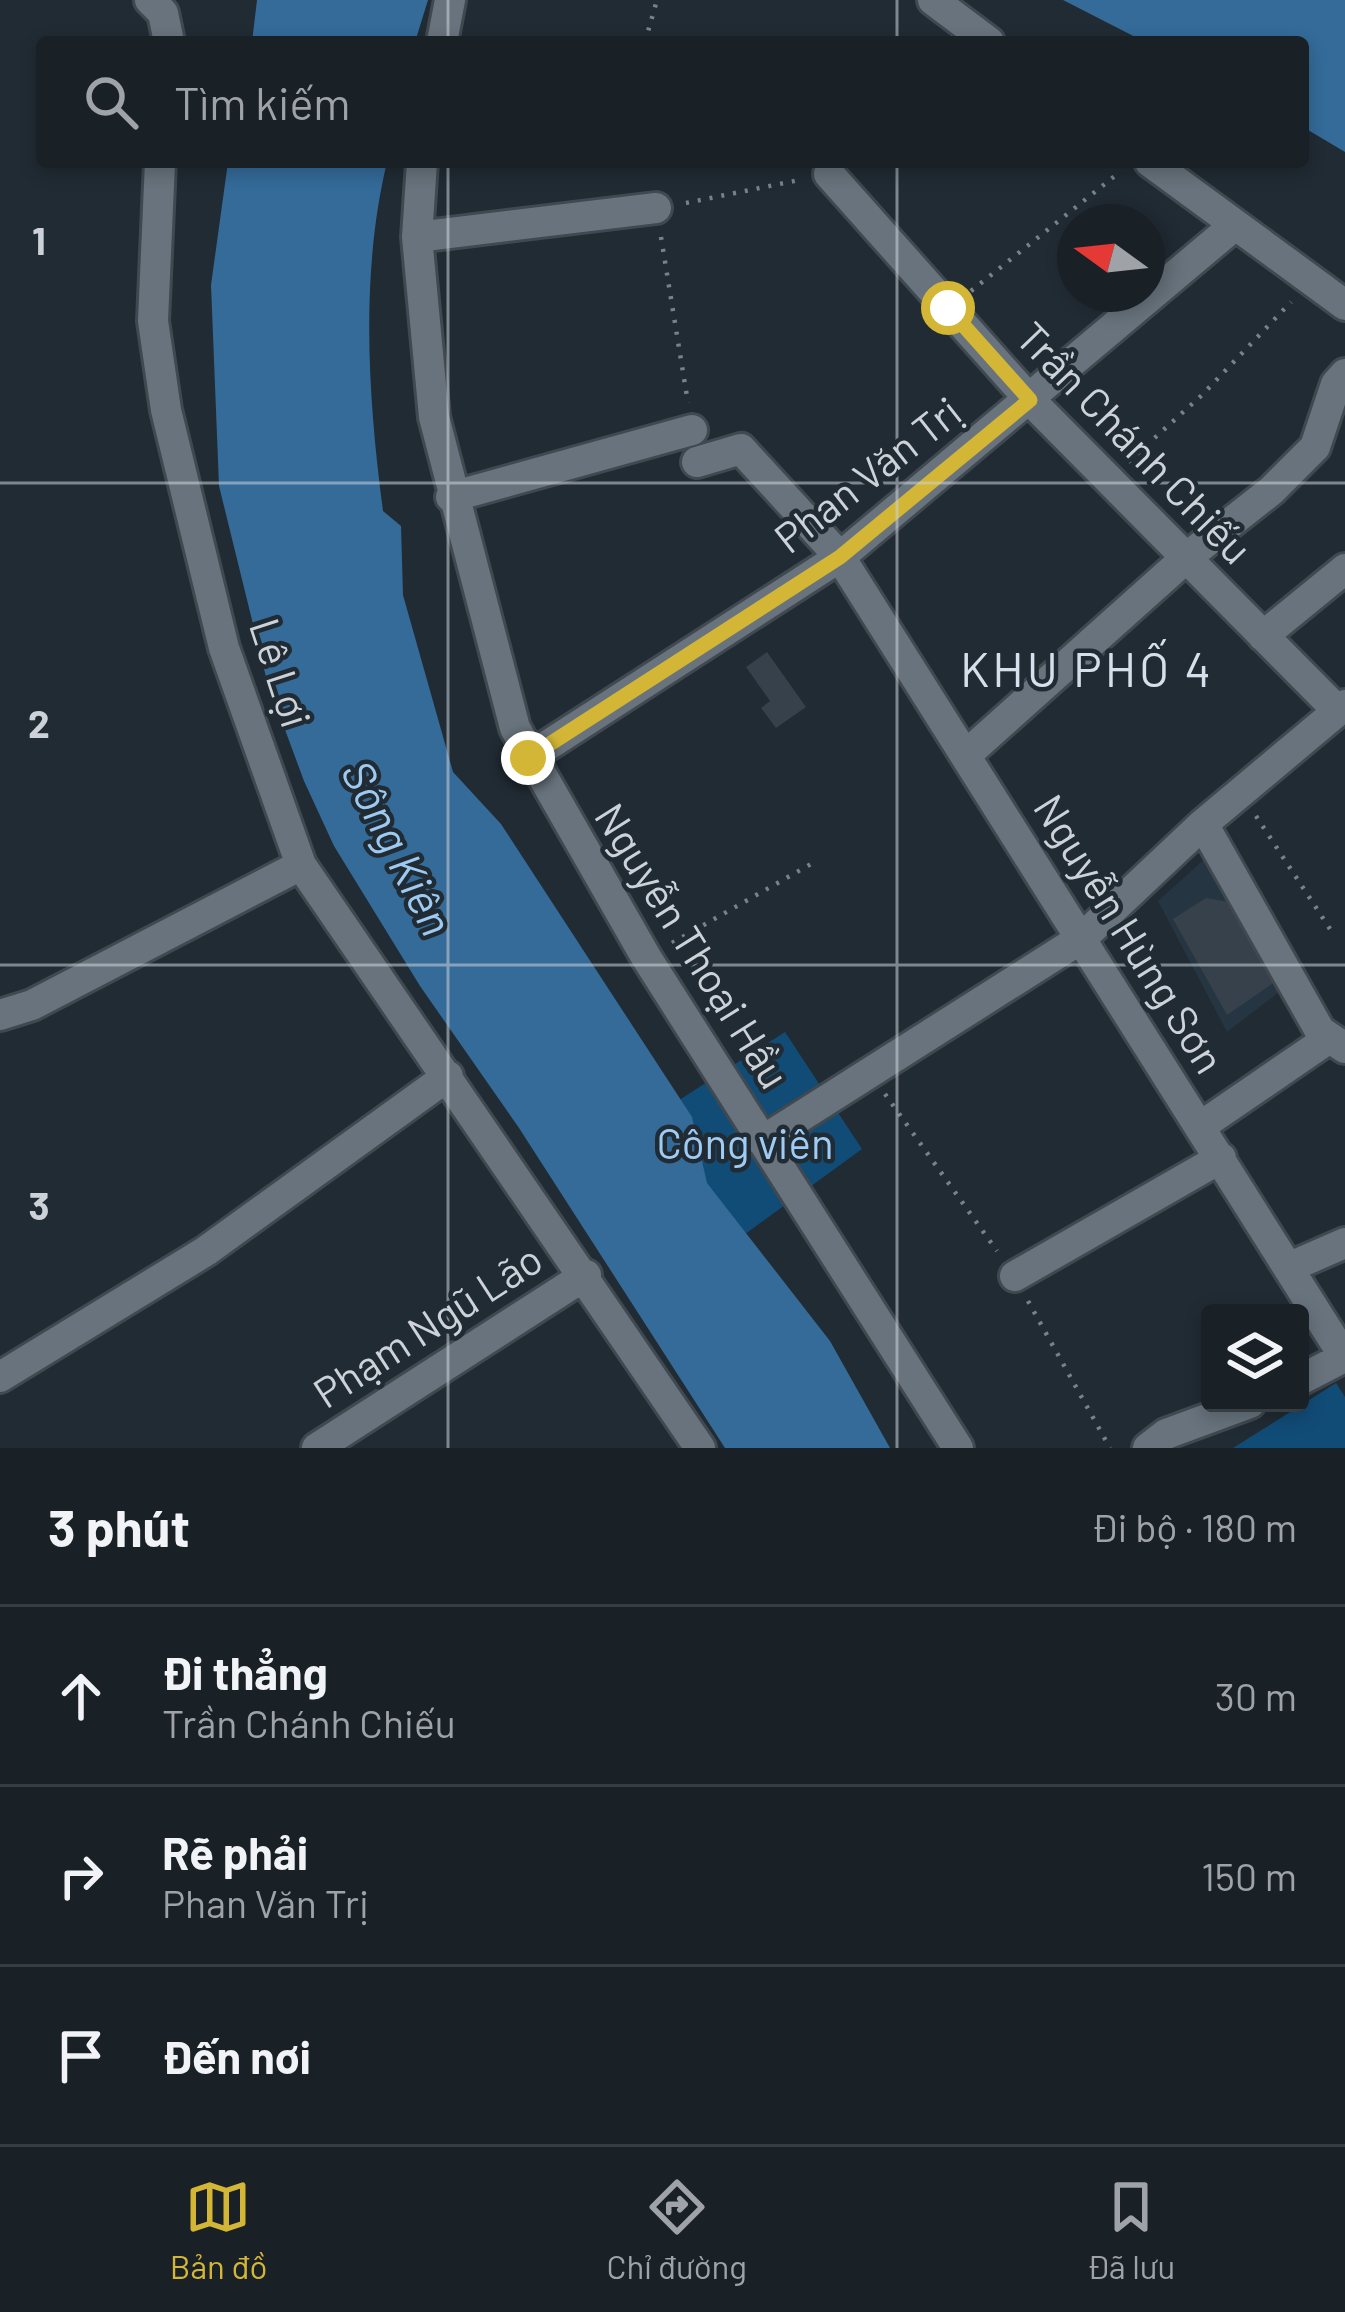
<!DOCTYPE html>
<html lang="vi">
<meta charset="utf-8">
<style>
:root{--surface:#192026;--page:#262d32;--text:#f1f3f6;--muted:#9fa3a7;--line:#373e43;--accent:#d3b635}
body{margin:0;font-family:Barlow,sans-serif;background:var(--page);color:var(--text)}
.controls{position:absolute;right:36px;bottom:36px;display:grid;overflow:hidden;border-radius:12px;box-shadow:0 6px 18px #0003}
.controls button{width:108px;height:108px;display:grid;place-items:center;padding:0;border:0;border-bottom:3px solid var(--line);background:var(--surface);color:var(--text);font:60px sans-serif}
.compass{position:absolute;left:1057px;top:204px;width:108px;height:108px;border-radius:50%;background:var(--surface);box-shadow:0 6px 18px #0003;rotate:285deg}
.stop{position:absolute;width:36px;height:36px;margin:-27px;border:9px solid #d3b635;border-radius:50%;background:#fff}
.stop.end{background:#d3b635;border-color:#fff;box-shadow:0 3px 12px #0008}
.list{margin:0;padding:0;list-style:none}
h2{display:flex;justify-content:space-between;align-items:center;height:156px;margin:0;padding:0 48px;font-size:51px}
h2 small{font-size:39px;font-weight:400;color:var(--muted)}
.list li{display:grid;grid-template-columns:78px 1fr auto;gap:36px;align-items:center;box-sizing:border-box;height:180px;padding:0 48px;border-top:3px solid var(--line)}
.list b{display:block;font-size:45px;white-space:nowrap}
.list p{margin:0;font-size:39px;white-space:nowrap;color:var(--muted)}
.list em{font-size:39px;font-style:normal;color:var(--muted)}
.icon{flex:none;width:66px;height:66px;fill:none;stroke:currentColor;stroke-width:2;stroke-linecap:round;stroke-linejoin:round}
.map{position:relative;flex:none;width:1345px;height:1448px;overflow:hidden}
.search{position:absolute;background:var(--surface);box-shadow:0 6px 18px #0003;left:36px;right:36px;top:36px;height:132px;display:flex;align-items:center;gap:30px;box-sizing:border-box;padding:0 42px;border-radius:12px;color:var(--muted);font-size:45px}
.sheet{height:696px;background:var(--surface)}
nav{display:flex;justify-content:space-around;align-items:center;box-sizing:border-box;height:168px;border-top:3px solid var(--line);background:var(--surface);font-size:33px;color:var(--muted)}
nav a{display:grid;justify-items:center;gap:6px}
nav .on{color:var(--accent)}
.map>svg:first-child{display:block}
</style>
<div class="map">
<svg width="1345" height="1448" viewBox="0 0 1345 1448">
<rect width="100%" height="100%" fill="#212b33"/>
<path fill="#263542" d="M1210,854L1287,986L1227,1032L1158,901Z"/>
<path fill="#114c77" d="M785,1032L862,1149L719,1253L645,1122Z
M1336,1383L1345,1397V1448H1233Z"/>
<path fill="#346b99" d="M257,0H428L415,42H252Z
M1063,0H1345V152L1303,127V42H1145Z
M228,162H387C360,274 368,397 383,511L401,526L403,595L453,772L501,824L692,1117L707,1183L830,1341L890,1448H725L519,1128L420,986L334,846L304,781L267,681L219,486L211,285Z"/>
<path fill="#37414b" d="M767,652L806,707L776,728L761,708L770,701L746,667Z
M1206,898L1229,902L1275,982L1227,1015L1173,919Z"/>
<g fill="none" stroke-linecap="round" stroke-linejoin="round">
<g stroke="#404850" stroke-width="36">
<path id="minor" d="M150,0L163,13L169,42
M933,0L989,42
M442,42L450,0
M160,162L153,321L166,410L224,648L301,865L700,1448
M422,162L417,237L434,417L515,728L646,957L958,1448
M1150,162L1345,305
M829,174L1030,400L1338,711
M417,237L656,208
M697,462L741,449L840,557L1345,1358
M451,497L692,430
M1263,636L1345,569
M966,755L1186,558L1272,490L1315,447L1336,384L1345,374
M528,758L840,557L1235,225
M1203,824L1320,1031L1345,1048
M0,1015L32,1005L301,865
M1201,1126L1328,1039
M762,1141L1082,938L1203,824L1345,705
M1290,1267L1345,1243
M1015,1276L1221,1158
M0,1377L206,1251L448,1076
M1300,1380L1344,1357
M317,1448L586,1275
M1148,1448L1166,1434L1250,1403"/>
</g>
<path stroke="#7a8289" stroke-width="4.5" stroke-dasharray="3 9" stroke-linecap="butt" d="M645,42L657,0
M686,203L799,180
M661,237L688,403
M971,291L1121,171
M1128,462L1202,395L1291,302
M1256,816L1332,932
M672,943L818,860
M885,1094L997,1251
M1028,1301L1110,1448"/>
<use href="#minor" stroke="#68737d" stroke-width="30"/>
</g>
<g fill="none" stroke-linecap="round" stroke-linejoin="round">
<path stroke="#d3b635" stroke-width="15" d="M528,758L840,557L1030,400L948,308"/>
</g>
<path fill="none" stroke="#ccd2d8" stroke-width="3" stroke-opacity="0.55" d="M448,0V42M897,0V42M448,162V1448M897,162V1448M0,483H1345M0,965H1345"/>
<g text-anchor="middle" stroke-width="9" stroke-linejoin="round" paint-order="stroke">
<g font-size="42" fill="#ccd2d8" stroke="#212b33">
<text transform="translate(1134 443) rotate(46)" y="15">Trần Chánh Chiếu</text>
<text transform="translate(868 475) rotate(-38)" y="15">Phan Văn Trị</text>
<text transform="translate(280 673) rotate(72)" y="15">Lê Lợi</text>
<text transform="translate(1129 934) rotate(58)" y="15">Nguyễn Hùng Sơn</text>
<text transform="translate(692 946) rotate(58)" y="15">Nguyễn Thoại Hầu</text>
<text transform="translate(428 1326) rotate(-33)" y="15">Phạm Ngũ Lão</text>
</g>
<g font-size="42" fill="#9fccf5" stroke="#212b33">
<text x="745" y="1159">Công viên</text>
</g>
<g font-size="45" font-style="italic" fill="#9dcaf2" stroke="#212b33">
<text transform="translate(397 848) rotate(63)" y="16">Sông Kiên</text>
</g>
<g font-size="48" letter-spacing="3" fill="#d4e0ec" stroke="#212b33">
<text x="1087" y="687">KHU PHỐ 4</text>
</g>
</g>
<g font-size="39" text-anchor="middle" font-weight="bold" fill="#ccd2d8" stroke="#212b33" stroke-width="9" stroke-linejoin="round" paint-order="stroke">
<text x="39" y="255">1</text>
<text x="39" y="738">2</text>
<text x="39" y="1220">3</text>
</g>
</svg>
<div class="controls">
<button><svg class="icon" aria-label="layers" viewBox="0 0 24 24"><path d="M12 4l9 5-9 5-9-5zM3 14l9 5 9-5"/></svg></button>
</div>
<svg class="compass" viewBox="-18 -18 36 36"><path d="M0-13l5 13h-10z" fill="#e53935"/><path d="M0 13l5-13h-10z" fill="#9fa3a7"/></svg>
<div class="stop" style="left:948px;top:308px"></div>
<div class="stop end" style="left:528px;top:758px"></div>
<div class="search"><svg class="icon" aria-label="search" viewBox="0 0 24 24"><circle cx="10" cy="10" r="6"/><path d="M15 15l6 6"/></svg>Tìm kiếm</div>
</div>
<section class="sheet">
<h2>3 phút<small>Đi bộ · 180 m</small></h2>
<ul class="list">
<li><svg class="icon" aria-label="ahead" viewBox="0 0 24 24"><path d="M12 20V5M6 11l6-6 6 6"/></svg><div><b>Đi thẳng</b><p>Trần Chánh Chiếu</p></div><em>30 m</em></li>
<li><svg class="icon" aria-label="right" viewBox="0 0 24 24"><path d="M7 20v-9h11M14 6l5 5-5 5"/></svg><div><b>Rẽ phải</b><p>Phan Văn Trị</p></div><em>150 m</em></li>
<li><svg class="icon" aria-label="arrive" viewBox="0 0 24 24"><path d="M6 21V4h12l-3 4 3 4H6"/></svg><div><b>Đến nơi</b></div></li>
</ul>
</section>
<nav>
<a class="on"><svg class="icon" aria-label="map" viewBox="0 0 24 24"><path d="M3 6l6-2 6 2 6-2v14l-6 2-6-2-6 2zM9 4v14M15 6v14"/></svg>Bản đồ</a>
<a><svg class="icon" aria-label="directions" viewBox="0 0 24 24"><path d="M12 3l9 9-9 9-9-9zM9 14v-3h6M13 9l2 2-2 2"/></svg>Chỉ đường</a>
<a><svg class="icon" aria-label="saved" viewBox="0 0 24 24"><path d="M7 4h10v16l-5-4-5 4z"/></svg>Đã lưu</a>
</nav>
